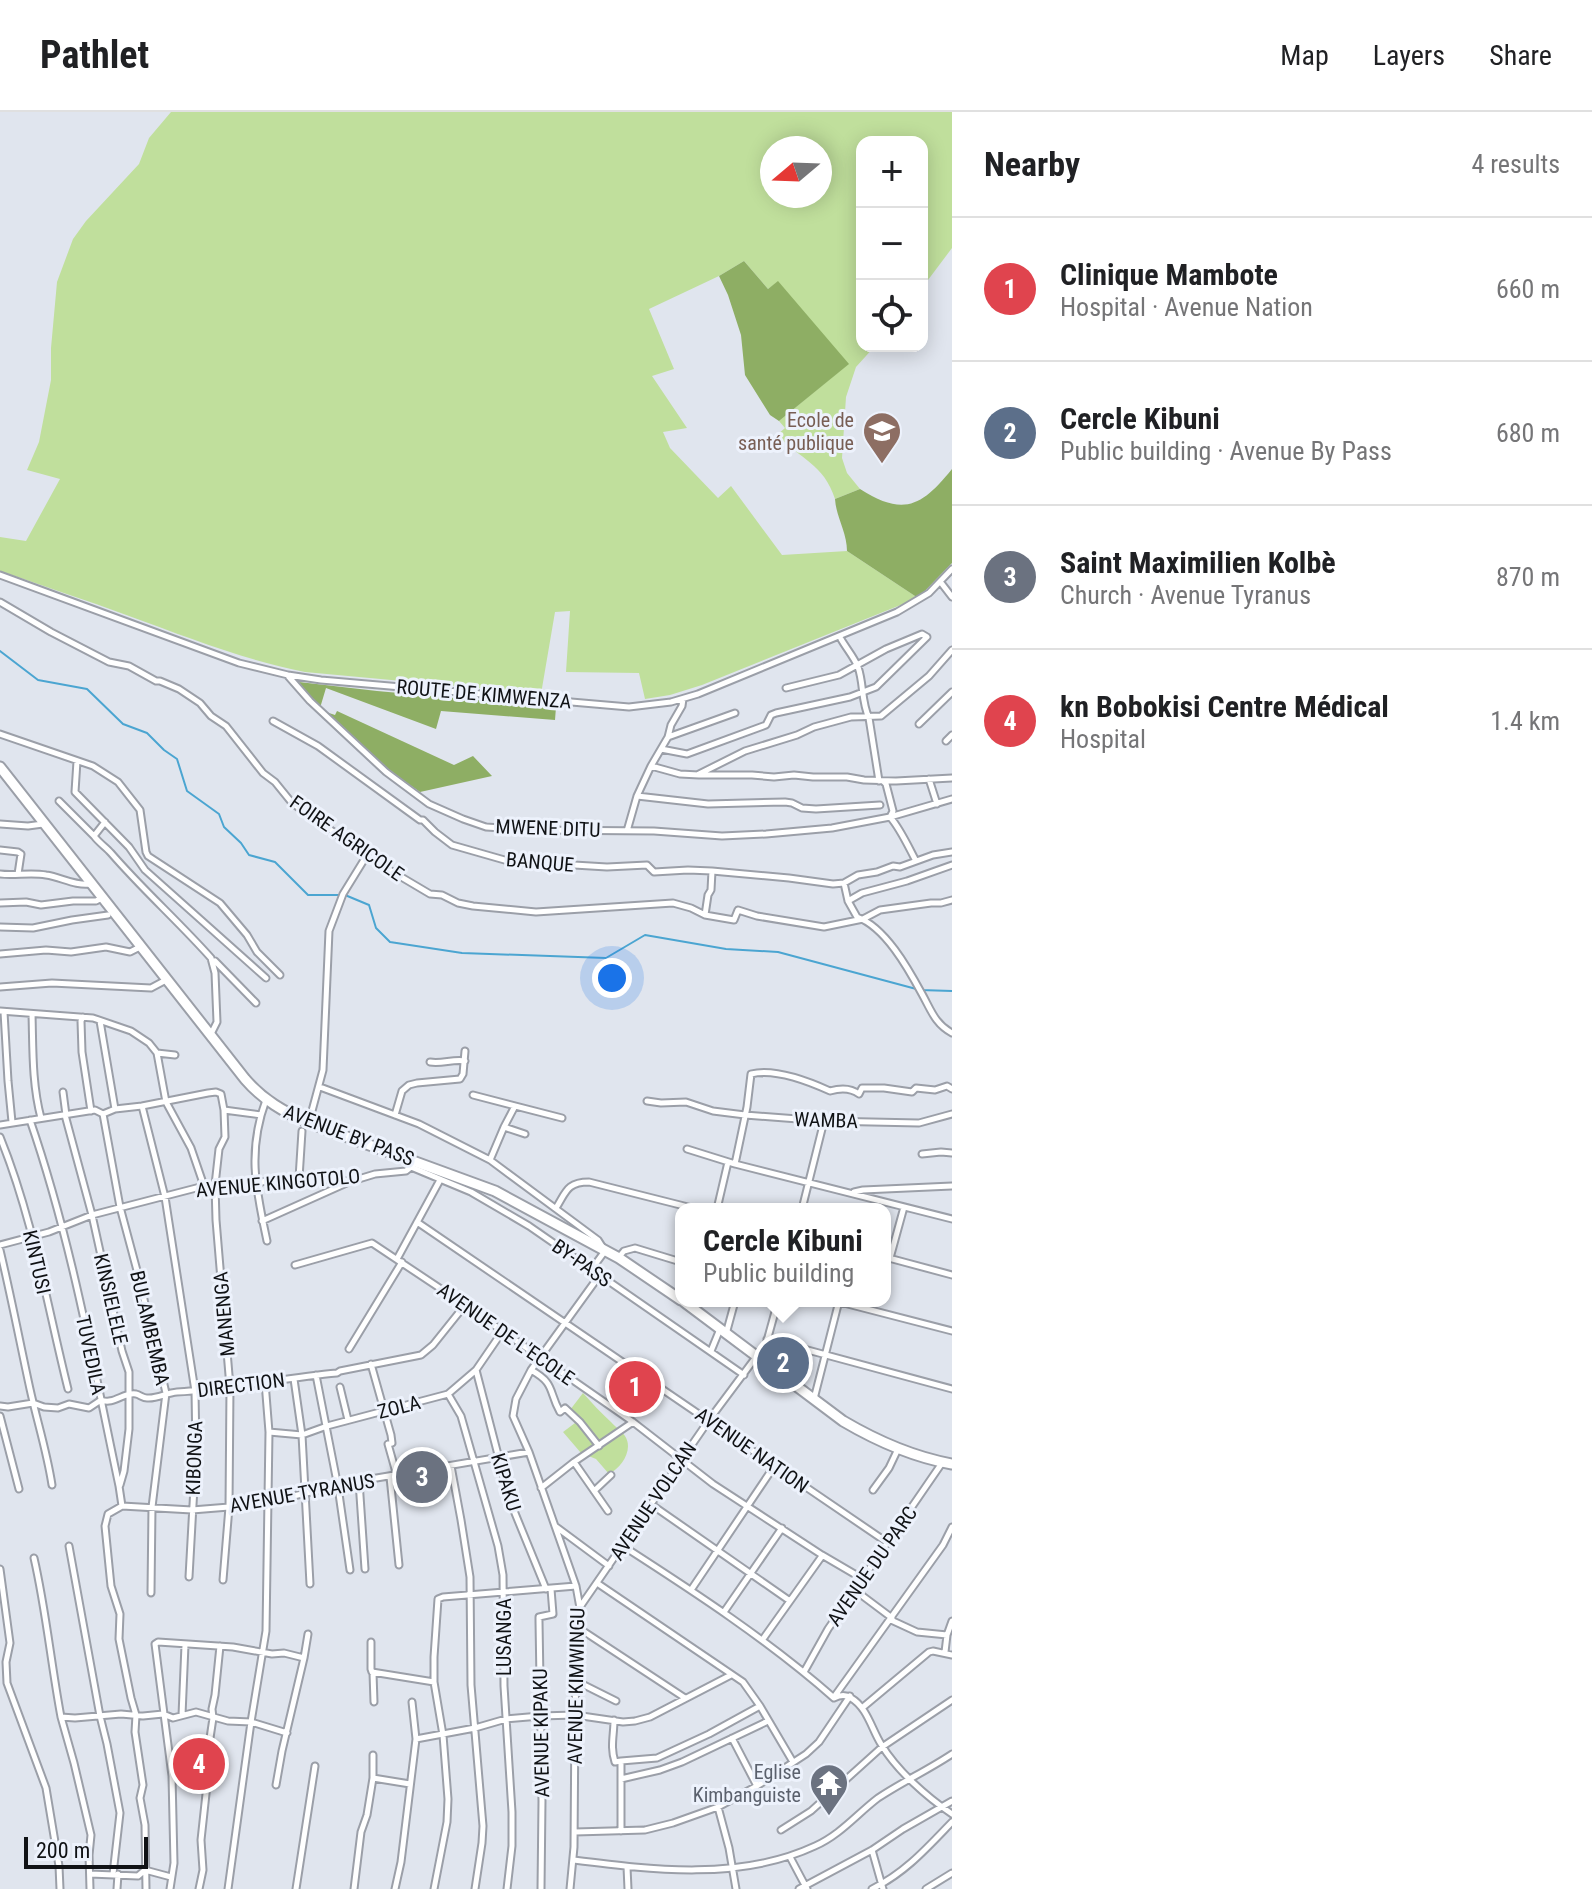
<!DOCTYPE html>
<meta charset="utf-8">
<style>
:root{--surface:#fff;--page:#f2f2f2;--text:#202124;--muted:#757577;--line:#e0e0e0;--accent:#2563eb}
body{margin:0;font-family:"Roboto Condensed",sans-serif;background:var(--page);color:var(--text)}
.controls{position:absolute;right:24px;top:24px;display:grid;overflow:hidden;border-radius:16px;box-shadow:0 4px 20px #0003}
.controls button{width:72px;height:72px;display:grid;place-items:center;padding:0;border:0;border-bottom:2px solid var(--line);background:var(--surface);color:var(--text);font:40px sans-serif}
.compass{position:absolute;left:760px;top:24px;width:72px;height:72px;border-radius:50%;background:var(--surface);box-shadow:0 4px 20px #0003;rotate:251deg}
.scale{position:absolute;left:24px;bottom:20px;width:124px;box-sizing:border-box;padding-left:8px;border:4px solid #101215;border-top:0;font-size:22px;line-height:28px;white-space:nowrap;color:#101215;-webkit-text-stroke:6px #edf2fc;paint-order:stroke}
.you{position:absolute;left:612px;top:866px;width:28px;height:28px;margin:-20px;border:6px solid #fff;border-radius:50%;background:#1a73e8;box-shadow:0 0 0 12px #1a73e833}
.badge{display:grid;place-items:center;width:52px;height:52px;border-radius:50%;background:var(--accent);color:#fff;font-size:26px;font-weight:700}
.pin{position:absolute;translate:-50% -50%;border:4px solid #fff;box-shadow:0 2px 8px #0006}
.popup{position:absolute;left:675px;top:1091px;width:216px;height:104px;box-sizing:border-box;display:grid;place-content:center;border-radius:16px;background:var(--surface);filter:drop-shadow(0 2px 6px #0005);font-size:26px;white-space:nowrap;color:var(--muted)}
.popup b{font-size:30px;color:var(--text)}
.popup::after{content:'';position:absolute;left:50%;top:100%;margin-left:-16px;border:16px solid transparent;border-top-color:var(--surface)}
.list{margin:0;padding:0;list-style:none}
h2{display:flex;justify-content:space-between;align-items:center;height:104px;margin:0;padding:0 32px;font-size:34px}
h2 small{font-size:26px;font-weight:400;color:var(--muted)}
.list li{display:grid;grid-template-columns:52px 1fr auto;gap:24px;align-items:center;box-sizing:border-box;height:144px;padding:0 32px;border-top:2px solid var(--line)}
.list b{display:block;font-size:30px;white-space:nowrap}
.list p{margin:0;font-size:26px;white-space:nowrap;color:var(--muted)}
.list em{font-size:26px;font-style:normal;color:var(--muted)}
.icon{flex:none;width:44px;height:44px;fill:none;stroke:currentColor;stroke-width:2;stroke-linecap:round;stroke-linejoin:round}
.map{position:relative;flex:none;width:952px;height:1777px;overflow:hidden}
header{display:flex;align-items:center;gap:48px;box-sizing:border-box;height:112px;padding:0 40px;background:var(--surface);border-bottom:2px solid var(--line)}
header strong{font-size:38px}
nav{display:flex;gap:44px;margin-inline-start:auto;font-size:28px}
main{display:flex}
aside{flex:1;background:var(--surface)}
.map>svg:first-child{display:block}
</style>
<header>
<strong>Pathlet</strong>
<nav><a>Map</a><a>Layers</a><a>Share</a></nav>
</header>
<main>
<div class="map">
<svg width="952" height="1777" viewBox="0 0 952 1777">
<rect width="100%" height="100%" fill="#e0e5ee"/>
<path fill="#c0df9c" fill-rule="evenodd" d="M171,0H952V136L922,176V30H862V234H875L856,255L846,285L842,346L847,361L860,377L835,387C824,352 800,347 777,323L785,316L779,309L848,252L778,170L768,177L744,149L719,164L649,197L674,257L652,264L687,316L663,320L670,336L718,386L731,374L782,443L847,439L918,486L702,573L670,583L645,587L639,561L566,560L570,499L555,500L541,582L305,560C244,548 187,525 129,504C86,488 43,474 0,459V425L26,429L60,367L27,358L39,330L51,268V236L57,170L73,127L86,109L139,52L149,26ZM772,36H820V84H772Z
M583,1281C592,1291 601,1301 611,1310C615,1315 622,1319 625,1324C634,1338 621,1356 609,1362L596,1347L581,1341L563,1320L575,1311L570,1298Z"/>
<path fill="#8eae64" d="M744,149L768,177L778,169L849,252L779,309L770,303L745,263L741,223L728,183L719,164Z
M952,357V451L918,486L847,439C847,420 836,405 835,387L860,377C904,405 922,394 952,357Z
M299,570L377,579L556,595L555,608L441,599L436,617L326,576L320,596L323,599L335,603L337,599L454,653L473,644L492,664L420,680L384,655L309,586Z"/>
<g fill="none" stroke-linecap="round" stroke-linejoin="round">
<path stroke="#4ba5d1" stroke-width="2" d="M0,539L38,568L87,577L123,612L147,621L164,638L177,647L187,679L219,702L224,715L241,731L249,743L275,750L308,783H339
M345,783L369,793L376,816L390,830L462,841L606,846L645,823L726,837L778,840L920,878L952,879"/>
<g stroke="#9b9fa8" stroke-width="9">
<path id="minor" d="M0,463L239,551L288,563L321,568L629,595L671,590L698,582L897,500L929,481L952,457
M942,472L952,485
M0,490L51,520L109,550L129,554L156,569H160L179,577L200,591L211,604L226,614L263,661L275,670L292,691L381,753L430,782L442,783L458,791L473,794L536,800L673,791L691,796L705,803L734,808L738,798L757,804L824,815L863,807L880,798L931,791H941L952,788
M841,527C846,536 854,545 858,555C864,572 861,589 869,606L879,669
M288,564L310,589L386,660L429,692L463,707L486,715L533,718L654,719L722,724L766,722L832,716L890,705L952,687
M273,609L318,634L420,708H423L435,720L452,733L508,749L607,755L647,753L654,760L688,758L712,759L789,766L833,772L844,771L858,763L877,760L893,754L900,755L933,743L952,740
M919,612L952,580
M0,622L93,654L118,670L140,698L146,740L148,744L220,791L247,823L257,840L280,863
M668,625L735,601
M946,629L952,623
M661,637L687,642L766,613L771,603L776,601L850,585L876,575L927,525L922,522L886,537L839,563L786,576
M77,649L75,680L129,735L145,758L266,866
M651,654L680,662L699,663H752L774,665L794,663L813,665H847L864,668L896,669L952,666
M699,662L745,639L797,623L814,615L851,605L881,604L929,564L952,538
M929,667L937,692
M883,669L886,672L893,699L890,705C900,716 909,736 916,749
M637,684L708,692L785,690L792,691L802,696L816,697L880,693
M59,689L94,724C99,731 106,735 111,741C143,778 179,810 211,846L215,861L217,910L211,922
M0,712L28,714L43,712
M627,719L637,684L651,654L668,625L671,613L682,594L683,587
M94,724L105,710
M0,738L18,740L21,742L18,762
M0,762C15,764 30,760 46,763C61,765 75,774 90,772
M844,771L848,789L857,805C885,815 908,856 922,882C931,898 935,912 952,921
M848,789L862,781L907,769L952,753
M0,791L26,790L41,793L73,789H96L102,786
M705,803L708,783L711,778L712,759
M0,815L33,816L72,808L108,803
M0,842L46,838L71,840L106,835L130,840L140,835
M215,849L256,891
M0,875L52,871L151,876L166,868
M0,899L93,906L131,919L149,931L157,941L166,990L191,1036L204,1074
M4,900L8,969L12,1010
M32,902C33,937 32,972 41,1006
M83,905L81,909L82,940L91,999
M100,909L115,997
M157,941L175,943
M430,950C442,952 453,947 465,949
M320,975L419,1012L490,1048L598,1128L605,1139L591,1158
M63,980L66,1003
M473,983L562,1006
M266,988C247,1040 256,1077 267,1129
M647,989L661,991L686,990L713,999L745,1003L824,1009L919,1011L952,1002
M142,994L165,1085L195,1279L196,1339L189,1465
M224,998L261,1003
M103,1002L120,1095L139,1166L166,1281L152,1395L151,1481
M65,1003L92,1103L122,1239L129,1260V1317L124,1359L120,1373
M395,1003L402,979L409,973L417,971L460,967L463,962L465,939
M30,1008C71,1127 93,1251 119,1374L122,1394L108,1402L105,1414L111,1474L120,1502L119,1527L131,1586L136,1603L135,1620L143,1673L140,1686L145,1713L146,1777
M309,1010L323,958L329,819L343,782L367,743
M0,1013L95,998L103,1002L115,997L142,994L208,981L216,980L221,982L224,998L225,1025L219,1037L215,1073L216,1108L230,1275L229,1395L223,1468
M504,1015L525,1022
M0,1025C33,1106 47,1193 68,1277
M687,1037L735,1052L952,1107
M922,1042L941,1040L952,1041
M490,1048L504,1015L515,994
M735,1052L747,995L751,962C775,956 808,969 830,979C840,976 851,976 859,982L862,976H884L912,980L916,976L935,978L947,974L952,977
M411,1055L471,1080L529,1114L744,1263
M299,1066L302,1019
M854,1080L863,1078L952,1074
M556,1096C566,1080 567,1070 589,1070L696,1097
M717,1097L728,1050
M802,1097L824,1009
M262,1109L349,1070
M417,1110L888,1431
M0,1133L49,1120L92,1103L204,1074L255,1072L269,1068L299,1066L352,1069L375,1062L406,1059L411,1055L413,1049
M0,1138C11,1184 20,1231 30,1277C37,1309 47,1340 52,1373
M619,1145L624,1139L635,1136L681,1150
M885,1145L952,1163
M890,1146L904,1095
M397,1147L440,1068
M295,1153L372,1131L465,1193L633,1310L713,1372L822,1443L863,1467
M836,1189L952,1219
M726,1222L735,1189
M767,1227L952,1277
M349,1237L402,1150
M711,1239L720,1217
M762,1247L778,1189
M371,1252L391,1323L392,1331L388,1332L397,1364
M476,1258L510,1389L546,1477
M531,1258C556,1272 548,1279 560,1300L565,1296L580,1310L599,1334
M316,1263L338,1375L350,1458
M294,1267L302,1323L310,1472
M340,1275L348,1308
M448,1282L461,1304L498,1434L503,1463L504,1574L512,1700V1734L507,1777
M814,1287L839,1189
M0,1294L8,1295L33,1291L44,1295L58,1296L69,1292L89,1296L101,1288C114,1293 123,1280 136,1282C140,1283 143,1286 147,1286C157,1287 166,1281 177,1280C231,1277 283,1266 337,1261L340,1259L421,1243L433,1233L465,1193
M0,1304L19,1377
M269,1320L302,1323L327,1314L448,1282L476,1258L502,1220
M574,1350L608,1399
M451,1354L461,1408L470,1465L471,1573L483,1714L482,1731L475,1777
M390,1365L399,1453
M359,1369L365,1457
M541,1376L574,1350L633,1310
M873,1378L889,1356L898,1337
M594,1379L611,1363
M652,1393L790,1489
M122,1394L192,1398L229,1395L267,1390L359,1369L529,1340
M555,1414L609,1454
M69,1434L100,1604L107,1632L120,1701L113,1762
M623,1434C696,1481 768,1528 834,1586C840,1583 845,1582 851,1586C867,1595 872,1618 881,1632C897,1659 927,1685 952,1702
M34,1446C46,1498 51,1552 61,1605
M0,1457L10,1531L6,1550L7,1571L46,1676L59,1754L60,1777
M597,1471L743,1570L760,1594L793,1650
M691,1478L775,1353
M856,1479L892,1506
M580,1495L709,1308L756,1245
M724,1500L782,1416
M891,1508L917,1520L947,1523
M577,1515L685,1586
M763,1527L822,1444
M371,1530V1557L372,1560L434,1570
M945,1540L947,1523L952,1509
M804,1560L828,1517L942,1351
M373,1561L374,1590
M576,1569L616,1589
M834,1585L943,1433L952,1415
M862,1596L929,1540L933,1539L952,1543
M182,1603L185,1533
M614,1608C614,1623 610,1635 615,1650L621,1649V1719
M732,1626L757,1674
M416,1627L475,1616L506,1607L540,1604L575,1603L623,1610L635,1609L650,1605L731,1563
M621,1649L657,1646L709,1622L760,1594
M373,1666L410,1672
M621,1667L660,1658L682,1650L768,1609
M276,1673L282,1639L304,1546
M718,1695L729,1736L736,1777
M781,1718L811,1699L882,1635L952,1588
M575,1720L645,1718L673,1711L718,1695L757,1674L806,1642L819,1630L850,1584
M872,1738L883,1777
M790,1745L807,1777
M573,1748C653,1758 740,1769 815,1734C840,1723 857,1702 878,1686C902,1670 928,1658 952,1642
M627,1755L628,1777
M90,1762L138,1764L145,1758L171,1765
M90,1777L89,1743L91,1723L74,1651L61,1605L75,1606L121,1602L143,1604L163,1602L173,1606L196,1600L228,1609L251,1610L287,1621
M117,1777L118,1762
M170,1777L174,1751L172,1664L155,1532L158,1530L233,1535L272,1542L284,1541L304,1546L308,1522
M199,1777L203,1758L201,1728L210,1645V1626L213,1606L212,1597L215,1583L220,1534
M228,1777L251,1610L266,1519L269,1320L265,1270
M296,1777L315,1654
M354,1777L361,1720L367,1703L373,1666V1643
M395,1777L401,1750L416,1627L412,1590
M434,1777L447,1710L448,1687L443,1623L434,1570V1545L438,1487L443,1485L576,1474
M541,1777L542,1689L539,1509V1505L553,1502L551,1477
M570,1777L574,1735L575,1603L577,1515L580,1496L576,1474L529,1340L513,1304L516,1287L531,1258L599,1164
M799,1777L872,1738L903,1717L952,1689
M872,1777C905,1761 927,1736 952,1710
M926,1777L952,1761"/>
</g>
<g stroke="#9b9fa8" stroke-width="13">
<path id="highway" d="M0,655L245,967C263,988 284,1000 309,1011L495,1079L619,1146L681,1188
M683,1189L843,1309C877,1329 913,1345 952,1352"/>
</g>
<use href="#minor" stroke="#fff" stroke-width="5"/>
<use href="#highway" stroke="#fff" stroke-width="9"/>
</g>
<defs>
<g id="university-pin" transform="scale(2)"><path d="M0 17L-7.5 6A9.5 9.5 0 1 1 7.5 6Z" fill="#8d6e63" stroke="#edf2fc"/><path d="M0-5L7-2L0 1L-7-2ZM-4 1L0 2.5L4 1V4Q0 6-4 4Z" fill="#fff"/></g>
<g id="temple-pin" transform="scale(2)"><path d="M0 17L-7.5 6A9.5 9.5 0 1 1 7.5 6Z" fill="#6b7280" stroke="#edf2fc"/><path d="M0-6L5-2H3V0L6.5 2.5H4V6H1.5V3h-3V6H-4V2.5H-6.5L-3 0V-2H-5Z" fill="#fff"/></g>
</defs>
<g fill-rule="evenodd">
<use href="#university-pin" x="882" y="319"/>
<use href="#temple-pin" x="829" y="1671"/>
</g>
<g text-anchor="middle" stroke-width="6" stroke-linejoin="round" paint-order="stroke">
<g font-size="20" fill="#785e54" stroke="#edf2fc" text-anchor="end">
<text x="854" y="315">Ecole de<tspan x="854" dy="23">santé publique</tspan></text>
</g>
<g font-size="20" fill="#101215" stroke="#edf2fc">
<text transform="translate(484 582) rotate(5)" y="7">ROUTE DE KIMWENZA</text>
<text transform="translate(548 716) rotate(2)" y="7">MWENE DITU</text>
<text transform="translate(347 726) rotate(35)" y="7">FOIRE AGRICOLE</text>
<text transform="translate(540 750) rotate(5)" y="7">BANQUE</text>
<text transform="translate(826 1008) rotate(2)" y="7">WAMBA</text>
<text transform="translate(349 1023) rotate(21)" y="7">AVENUE BY PASS</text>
<text transform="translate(278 1071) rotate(-5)" y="7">AVENUE KINGOTOLO</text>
<text transform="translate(37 1150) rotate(77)" y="7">KINTUSI</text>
<text transform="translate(582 1151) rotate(35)" y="7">BY-PASS</text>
<text transform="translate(111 1187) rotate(77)" y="7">KINSIELELE</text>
<text transform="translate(224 1202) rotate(-95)" y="7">MANENGA</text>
<text transform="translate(150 1216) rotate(77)" y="7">BULAMBEMBA</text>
<text transform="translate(506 1222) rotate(35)" y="7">AVENUE DE L'ECOLE</text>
<text transform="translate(91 1243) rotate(78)" y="7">TUVEDILA</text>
<text transform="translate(241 1273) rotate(-7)" y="7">DIRECTION</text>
<text transform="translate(399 1295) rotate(-14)" y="7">ZOLA</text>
<text transform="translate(752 1338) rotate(35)" y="7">AVENUE NATION</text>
<text transform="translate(194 1346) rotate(-88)" y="7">KIBONGA</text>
<text transform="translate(506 1370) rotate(73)" y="7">KIPAKU</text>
<text transform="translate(302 1381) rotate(-10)" y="7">AVENUE TYRANUS</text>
<text transform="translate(653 1389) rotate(-56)" y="7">AVENUE VOLCAN</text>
<text transform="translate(872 1454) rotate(-55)" y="7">AVENUE DU PARC</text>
<text transform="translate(504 1525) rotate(-90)" y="7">LUSANGA</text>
<text transform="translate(576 1574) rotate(-89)" y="7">AVENUE KIMWINGU</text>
<text transform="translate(541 1621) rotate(-91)" y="7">AVENUE KIPAKU</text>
</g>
<g font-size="20" fill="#5b616d" stroke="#edf2fc" text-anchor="end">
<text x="801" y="1667">Eglise<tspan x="801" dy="23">Kimbanguiste</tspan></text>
</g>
</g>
</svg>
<div class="controls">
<button>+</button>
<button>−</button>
<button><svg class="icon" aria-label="locate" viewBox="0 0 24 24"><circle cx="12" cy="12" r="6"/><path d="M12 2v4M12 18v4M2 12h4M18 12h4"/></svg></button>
</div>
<svg class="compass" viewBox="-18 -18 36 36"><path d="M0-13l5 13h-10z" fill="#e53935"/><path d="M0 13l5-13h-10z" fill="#757577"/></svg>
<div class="scale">200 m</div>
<div class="you"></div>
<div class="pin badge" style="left:635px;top:1275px;background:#e0444e">1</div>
<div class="pin badge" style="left:783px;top:1251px;background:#5c6f8a">2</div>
<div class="popup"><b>Cercle Kibuni</b>Public building</div>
<div class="pin badge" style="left:422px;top:1365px;background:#6b7280">3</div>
<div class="pin badge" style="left:199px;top:1652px;background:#e0444e">4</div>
</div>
<aside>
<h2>Nearby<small>4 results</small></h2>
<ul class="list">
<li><span class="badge" style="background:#e0444e">1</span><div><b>Clinique Mambote</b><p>Hospital · Avenue Nation</p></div><em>660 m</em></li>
<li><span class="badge" style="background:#5c6f8a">2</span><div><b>Cercle Kibuni</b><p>Public building · Avenue By Pass</p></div><em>680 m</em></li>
<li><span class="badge" style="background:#6b7280">3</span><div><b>Saint Maximilien Kolbè</b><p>Church · Avenue Tyranus</p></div><em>870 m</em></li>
<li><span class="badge" style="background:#e0444e">4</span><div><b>kn Bobokisi Centre Médical</b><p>Hospital</p></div><em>1.4 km</em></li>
</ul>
</aside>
</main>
